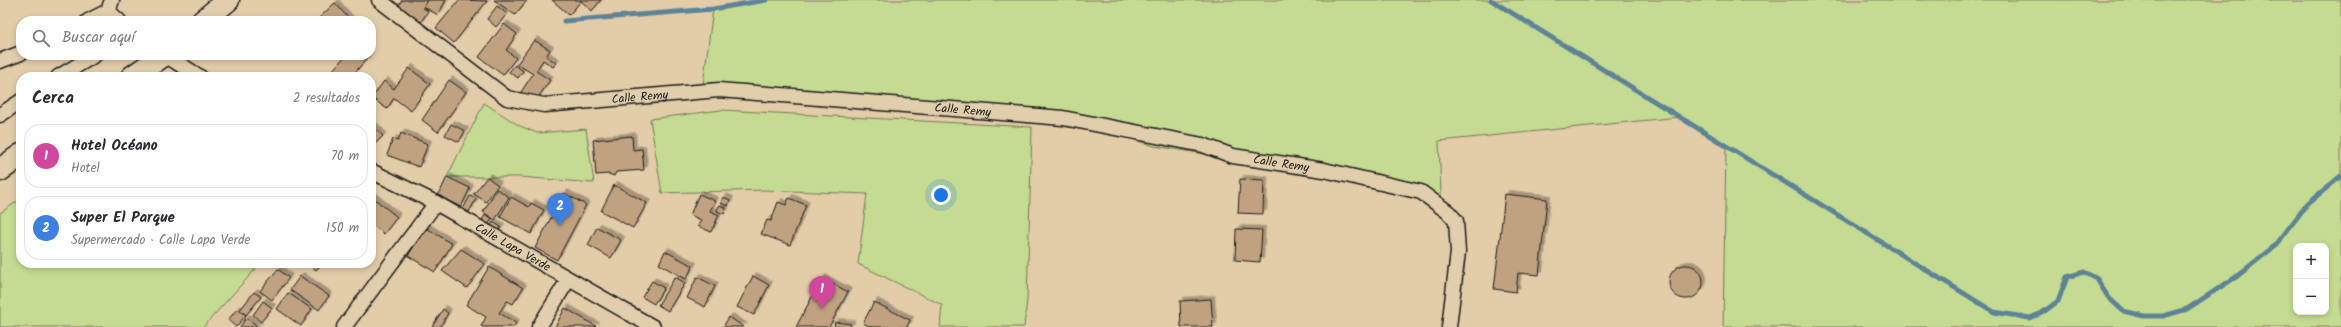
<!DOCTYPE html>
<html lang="es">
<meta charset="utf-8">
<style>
:root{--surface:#fff;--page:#f7f7f7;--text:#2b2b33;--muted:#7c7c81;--line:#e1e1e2;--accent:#1c1c1c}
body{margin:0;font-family:Kalam,sans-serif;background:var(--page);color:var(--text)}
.controls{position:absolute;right:12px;bottom:12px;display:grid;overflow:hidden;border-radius:8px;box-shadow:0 2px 6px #0003}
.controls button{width:36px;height:36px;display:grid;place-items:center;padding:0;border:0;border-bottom:1px solid var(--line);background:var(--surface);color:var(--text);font:20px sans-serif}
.you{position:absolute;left:941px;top:195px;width:14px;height:14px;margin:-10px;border:3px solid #fff;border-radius:50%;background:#1a73e8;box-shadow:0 0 0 6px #1a73e833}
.badge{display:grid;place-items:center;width:26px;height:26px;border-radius:50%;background:var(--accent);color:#fff;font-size:13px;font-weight:700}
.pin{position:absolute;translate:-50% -33px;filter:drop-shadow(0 1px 2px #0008)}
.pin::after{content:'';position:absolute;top:21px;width:14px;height:12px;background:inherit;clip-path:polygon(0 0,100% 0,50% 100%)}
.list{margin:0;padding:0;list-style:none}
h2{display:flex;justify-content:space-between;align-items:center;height:52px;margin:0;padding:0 16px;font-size:17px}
h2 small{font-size:13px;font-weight:400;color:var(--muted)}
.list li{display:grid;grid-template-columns:26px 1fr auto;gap:12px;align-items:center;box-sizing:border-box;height:64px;margin:0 8px 8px;padding:0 8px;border:1px solid var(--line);border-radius:16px}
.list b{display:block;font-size:15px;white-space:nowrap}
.list p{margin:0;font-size:13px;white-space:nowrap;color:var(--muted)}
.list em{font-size:13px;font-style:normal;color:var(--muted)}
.icon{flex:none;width:22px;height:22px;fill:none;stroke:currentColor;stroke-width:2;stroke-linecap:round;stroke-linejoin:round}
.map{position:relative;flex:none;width:2341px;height:327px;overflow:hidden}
.search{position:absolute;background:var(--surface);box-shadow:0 2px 6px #0003;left:16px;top:16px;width:360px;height:44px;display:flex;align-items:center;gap:10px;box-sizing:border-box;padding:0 14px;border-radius:16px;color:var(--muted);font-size:15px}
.panel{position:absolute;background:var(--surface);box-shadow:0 2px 6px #0003;left:16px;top:72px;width:360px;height:196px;border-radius:16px}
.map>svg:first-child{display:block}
</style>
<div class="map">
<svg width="2341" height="327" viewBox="0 0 2341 327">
<defs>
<filter id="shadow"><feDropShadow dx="3.5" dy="-3.5" stdDeviation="0" flood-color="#0004"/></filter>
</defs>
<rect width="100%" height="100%" fill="#e3cca8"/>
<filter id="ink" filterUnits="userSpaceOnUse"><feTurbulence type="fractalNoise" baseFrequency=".025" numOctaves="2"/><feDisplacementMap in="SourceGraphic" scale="8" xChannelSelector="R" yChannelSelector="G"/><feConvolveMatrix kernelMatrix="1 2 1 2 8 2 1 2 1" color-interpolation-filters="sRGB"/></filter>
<g filter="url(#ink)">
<path fill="#c5db91" stroke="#707c56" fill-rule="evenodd" d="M766,0H2341V327H1723L1726,146L1679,117L1439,141L1441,196L1301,169L1154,146L1071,119L702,92L713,9ZM2296,246H2326V312H2296Z
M484,103L520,126L537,133L586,129L594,183L520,177H447Z
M721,110L1032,127L1027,300L1024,327H940L942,305L858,264L867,194L765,190L662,193L650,119Z
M21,199V263H261L203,327H0V213Z"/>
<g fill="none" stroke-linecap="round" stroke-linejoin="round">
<path stroke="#5d8397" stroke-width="5" d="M1491,0L1994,312L2030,318L2042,313L2058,301L2067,277L2084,272L2097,279L2108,297L2123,311L2144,316H2163L2187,309L2236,277L2276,245L2308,203L2341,176
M564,21L713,9L766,0"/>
</g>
<path fill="#c0a281" stroke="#1c1c1c" filter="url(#shadow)" d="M402,0H427L423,8L428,11L419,25L395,12Z
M428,0H446L438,15L424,7Z
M459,0L487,1L454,43L436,28Z
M494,0H527L515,15Z
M552,0H601L592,11L581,1L569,15Z
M335,3L351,21H316Z
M497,6L507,14L496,27L487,19Z
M504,24L517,34L506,50L516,58L503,75L479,57Z
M534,40L550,50L546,56L556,63L553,67L543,60L536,71L550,80L535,102L521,92L533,74L517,64Z
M346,55H370L351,77H339L332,71Z
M515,65L523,71L518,78L509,72Z
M409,68L430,84L411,111L394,98L387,109L372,98L384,81L394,89Z
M449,80L466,92L438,132L422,120Z
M371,124L383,136L371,148Z
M451,124L465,131L459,142L445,135Z
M401,133L428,144L419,167L387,155L393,139L398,141Z
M632,136L633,150L642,149L644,170L616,172L614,176L609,174L596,175L593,140Z
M447,177L470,188L461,207L438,196Z
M487,177L498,185L486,202L474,194Z
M1240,179L1264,180L1263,214L1238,213Z
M614,185L647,203L633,228L601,211Z
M497,189L509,197L495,220L483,212Z
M564,193L586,205L557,260L535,248Z
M699,194L715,201L710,211L719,215L711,232L698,226L701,220L690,215Z
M1505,194L1547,199L1539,275L1518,273L1516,292L1494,289Z
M371,196L397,217L384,234L371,224Z
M470,196L476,199L469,212L463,209Z
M511,197L529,207L531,203L544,210L531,234L500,217Z
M723,197L730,200L728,206L721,203Z
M789,198L806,205L790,245L761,234L767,220L771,221L778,202L786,205Z
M719,205L726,208L724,214L717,211Z
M485,215L492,218L488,226L481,222Z
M493,222L501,227L498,232L490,227Z
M425,227L452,244L435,272L408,256Z
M597,227L621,240L611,258L588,245Z
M1236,229L1262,230L1260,262L1235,260Z
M461,249L485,264L467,288L442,271Z
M665,251L693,266L686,279L659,264Z
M308,263H323L316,270Z
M1669 282a17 17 0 1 1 34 0a17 17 0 1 1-34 0Z
M489,267L523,288L513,304L507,301L499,313L516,323L514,327H483L481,326L486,317L466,305Z
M278,269L289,278L272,300L260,291Z
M300,276L329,296L319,310L290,290Z
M753,276L769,285L754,315L737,307Z
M675,277L685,283L668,311L658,305Z
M697,277L715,286L705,307L687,298Z
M822,278L848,292L829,327H796Z
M652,281L664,288L654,304L642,297Z
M254,292L261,297L246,315L240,310Z
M288,293L312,309L301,326L277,309Z
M1211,299L1213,327H1181L1180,301Z
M263,301L272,308L261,322L253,315Z
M874,302L910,320L907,327H871L863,323Z
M565,308L596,326L595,327H555Z
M237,309L246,315L236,327L228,320Z
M443,309L448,313L440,327H432Z
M729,317L744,327H723Z
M246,318L259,327H240Z
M835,322L851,324V327H834Z"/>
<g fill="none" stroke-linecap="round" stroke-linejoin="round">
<g stroke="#1c1c1c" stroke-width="17">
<g id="minor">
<path id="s1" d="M379,0L507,98L544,105L719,90L1063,118L1203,145L1233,156L1324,170L1421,192L1448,212L1456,221L1458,252L1449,327"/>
<path d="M108,11L119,21"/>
<path d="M88,21L108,11L112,0"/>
<path d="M165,55L200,77"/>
<path d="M0,61L21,53"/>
<path d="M58,77L95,55"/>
<path d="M0,115L21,101"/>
<path id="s2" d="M371,171L436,203L653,327"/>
<path d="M344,327L436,203"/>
<path d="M539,327L568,280"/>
</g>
</g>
<g stroke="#1c1c1c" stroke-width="25">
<path id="trunk" d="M203,21L228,0
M132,77L164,55
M0,170L21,155"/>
</g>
<use href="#minor" stroke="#e1ceac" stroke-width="14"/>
<use href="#trunk" stroke="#e1ceac" stroke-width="22"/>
</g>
</g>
<g text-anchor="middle" stroke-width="4" stroke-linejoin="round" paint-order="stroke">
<g font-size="12" fill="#1c1c1c" stroke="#e1ceac">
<text dy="4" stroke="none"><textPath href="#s1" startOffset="295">Calle Remy</textPath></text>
<text dy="4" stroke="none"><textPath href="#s1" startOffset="619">Calle Remy</textPath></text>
<text dy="4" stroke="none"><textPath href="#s1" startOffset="943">Calle Remy</textPath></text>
<text dy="4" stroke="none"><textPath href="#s2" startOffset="161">Calle Lapa Verde</textPath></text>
</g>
</g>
</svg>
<div class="controls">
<button>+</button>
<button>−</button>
</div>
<div class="you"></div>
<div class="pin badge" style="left:822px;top:309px;background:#d1479c">1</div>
<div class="pin badge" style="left:560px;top:226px;background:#3f7fe0">2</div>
<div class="search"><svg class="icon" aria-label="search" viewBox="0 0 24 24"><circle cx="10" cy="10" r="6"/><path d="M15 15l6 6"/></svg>Buscar aquí</div>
<section class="panel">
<h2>Cerca<small>2 resultados</small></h2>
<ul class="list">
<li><span class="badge" style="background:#d1479c">1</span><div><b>Hotel Océano</b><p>Hotel</p></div><em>70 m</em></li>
<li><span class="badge" style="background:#3f7fe0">2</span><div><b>Super El Parque</b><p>Supermercado · Calle Lapa Verde</p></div><em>150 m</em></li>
</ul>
</section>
</div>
